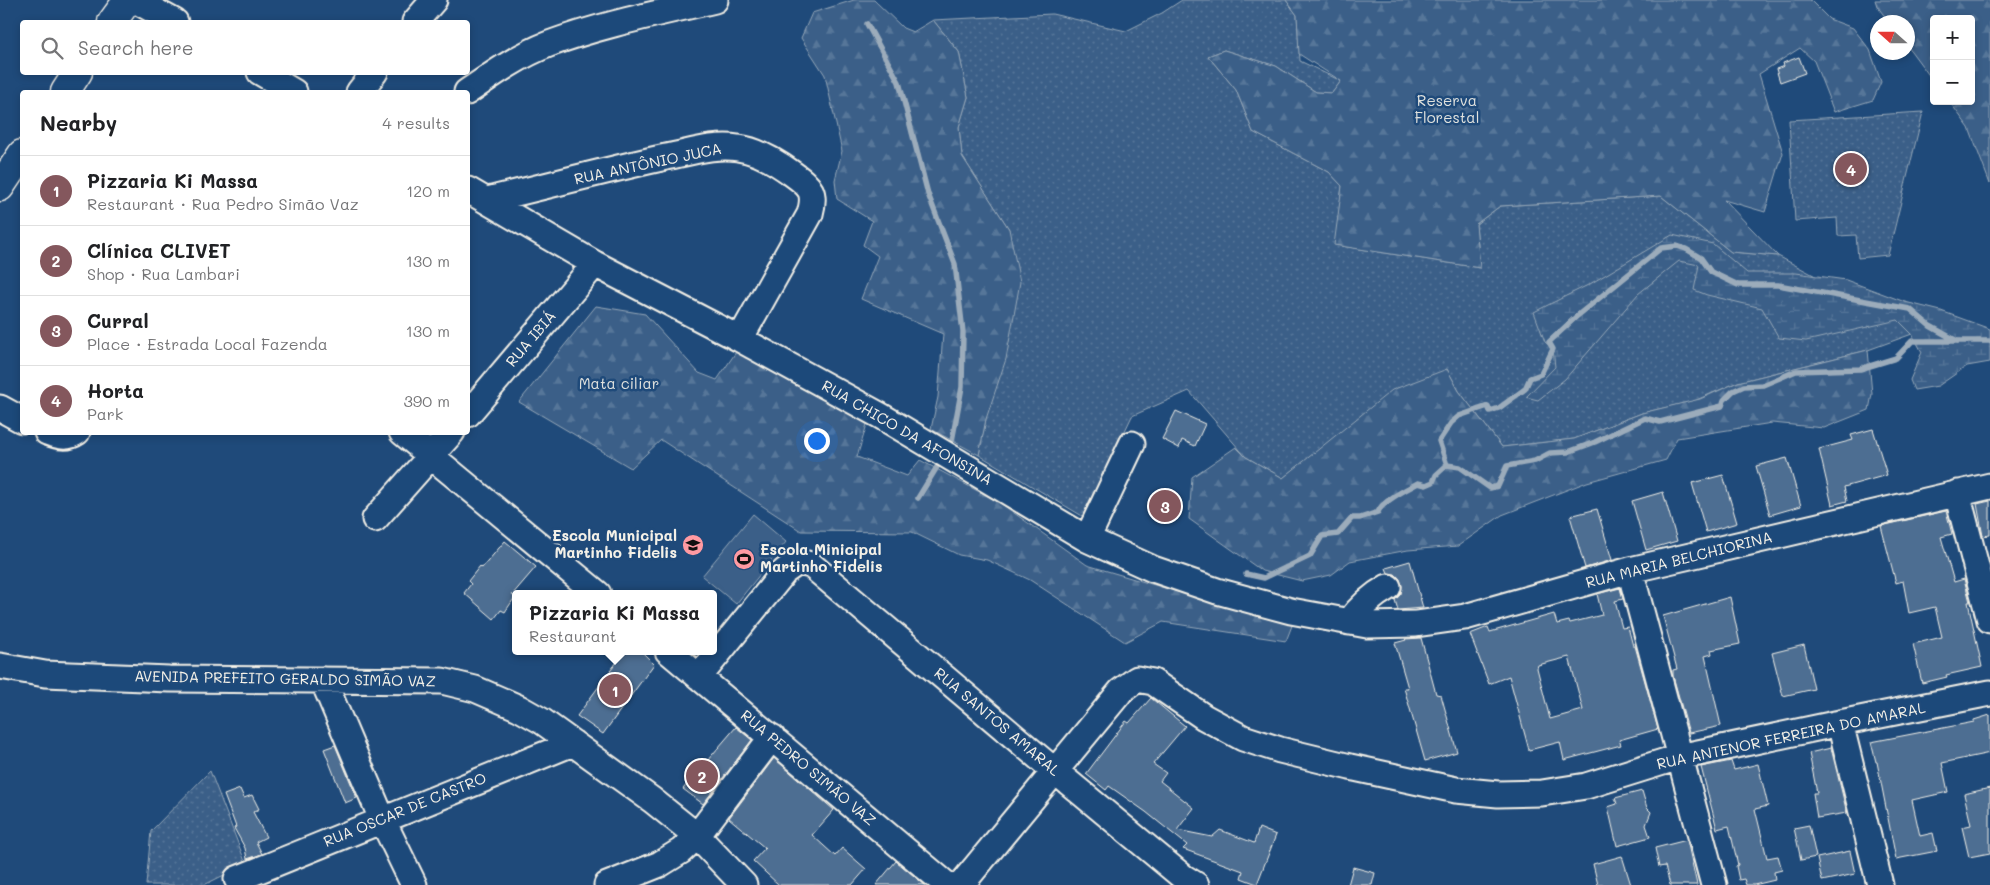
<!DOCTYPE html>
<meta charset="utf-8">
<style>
:root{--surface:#fff;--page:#f6f6f6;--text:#202124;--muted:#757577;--line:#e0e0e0;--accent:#84575d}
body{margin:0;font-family:Mali,sans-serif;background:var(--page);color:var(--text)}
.controls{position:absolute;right:15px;top:15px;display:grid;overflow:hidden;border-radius:5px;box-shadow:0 2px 8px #0003}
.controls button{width:45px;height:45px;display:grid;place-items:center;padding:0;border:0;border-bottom:1px solid var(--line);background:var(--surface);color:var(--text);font:25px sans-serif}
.compass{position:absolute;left:1870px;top:15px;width:45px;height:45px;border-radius:50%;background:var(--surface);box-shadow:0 2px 8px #0003;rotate:291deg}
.you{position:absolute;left:816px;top:440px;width:18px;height:18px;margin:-12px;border:4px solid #fff;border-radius:50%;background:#1a73e8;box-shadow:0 0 0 8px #1a73e833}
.badge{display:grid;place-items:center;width:32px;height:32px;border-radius:50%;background:var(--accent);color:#fff;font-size:16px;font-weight:700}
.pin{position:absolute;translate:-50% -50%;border:2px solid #fff;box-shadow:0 1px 5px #0006}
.popup{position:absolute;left:512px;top:590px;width:205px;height:65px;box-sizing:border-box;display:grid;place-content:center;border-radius:5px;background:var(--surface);filter:drop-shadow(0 1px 4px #0005);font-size:16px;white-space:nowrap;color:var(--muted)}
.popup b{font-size:19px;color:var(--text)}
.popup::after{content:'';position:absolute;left:50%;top:100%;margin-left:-10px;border:10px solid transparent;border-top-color:var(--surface)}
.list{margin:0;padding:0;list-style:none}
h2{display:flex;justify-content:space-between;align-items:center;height:65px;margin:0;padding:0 20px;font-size:21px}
h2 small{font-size:16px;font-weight:400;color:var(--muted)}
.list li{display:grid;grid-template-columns:32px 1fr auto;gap:15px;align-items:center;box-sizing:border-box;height:70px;padding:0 20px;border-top:1px solid var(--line)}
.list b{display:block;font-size:19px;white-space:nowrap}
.list p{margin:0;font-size:16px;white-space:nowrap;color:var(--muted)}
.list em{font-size:16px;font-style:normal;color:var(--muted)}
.icon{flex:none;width:28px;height:28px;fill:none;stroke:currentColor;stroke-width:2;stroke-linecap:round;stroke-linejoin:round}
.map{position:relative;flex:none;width:1990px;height:885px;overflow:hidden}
.search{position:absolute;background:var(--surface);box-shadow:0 2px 8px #0003;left:20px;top:20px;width:450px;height:55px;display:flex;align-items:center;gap:12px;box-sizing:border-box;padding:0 18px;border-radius:5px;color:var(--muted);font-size:19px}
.panel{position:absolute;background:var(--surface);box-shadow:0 2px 8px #0003;left:20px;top:90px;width:450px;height:345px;border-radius:5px}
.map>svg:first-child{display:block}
</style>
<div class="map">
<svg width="1990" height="885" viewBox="0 0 1990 885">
<defs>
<pattern id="green-dots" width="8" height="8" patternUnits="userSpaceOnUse" patternTransform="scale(1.25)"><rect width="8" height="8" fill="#3a5f88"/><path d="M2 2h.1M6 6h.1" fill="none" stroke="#577699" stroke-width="1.8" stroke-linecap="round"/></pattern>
<pattern id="forest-firs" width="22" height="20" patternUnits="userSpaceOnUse" patternTransform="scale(1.25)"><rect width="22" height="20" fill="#3a5f88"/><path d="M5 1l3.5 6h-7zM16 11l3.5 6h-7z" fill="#577699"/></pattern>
<pattern id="wetland-marsh" width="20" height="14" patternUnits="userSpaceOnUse" patternTransform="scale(1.25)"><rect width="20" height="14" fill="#3a5f88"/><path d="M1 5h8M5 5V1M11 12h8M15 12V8" fill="none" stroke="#577699"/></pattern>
</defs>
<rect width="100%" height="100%" fill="#1f4a7a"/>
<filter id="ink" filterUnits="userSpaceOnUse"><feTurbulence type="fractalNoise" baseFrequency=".02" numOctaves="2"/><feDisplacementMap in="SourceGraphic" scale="10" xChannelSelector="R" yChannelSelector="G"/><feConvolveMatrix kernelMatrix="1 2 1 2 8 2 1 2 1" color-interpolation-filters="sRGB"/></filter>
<g filter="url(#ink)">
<path fill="url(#green-dots)" stroke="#97a8b8" d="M1182,0H1286L1297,15L1300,61L1341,81L1332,93L1316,92L1276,66L1224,50L1208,56L1236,90L1253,132L1329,172L1342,186L1335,245L1480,268L1476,224L1500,206L1661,196L1731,252L1778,256L1898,320L1912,334L1868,350L1738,382L1694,401L1642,413L1574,439L1502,447L1459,391L1447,369L1329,442L1283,478L1246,457L1189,391L1132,416L1084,517L979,455L986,419L1009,229L962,156L959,127L968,97L959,52L933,20L1052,14L1126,31L1162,13Z
M1923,112L1888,255L1858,258L1856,235L1838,236L1837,218L1795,221L1789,120Z
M210,771L246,864L204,885H146L151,831Z"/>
<path fill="url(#forest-firs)" stroke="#97a8b8" d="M854,0H874L903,28L913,32L933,20L959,52L968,97L959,127L962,156L1009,229L1020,282L1006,359L986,419L979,455L931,429L938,397L943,334L861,299L878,256L863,245L872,221L837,199L835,180L842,151L825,75L801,38L812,13Z
M1286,0H1810L1829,19L1853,28L1870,50L1881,82L1873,100L1834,112L1814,61L1800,48L1759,74L1783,153L1765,212L1724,200L1778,256L1731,252L1661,196L1500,206L1476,224L1480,268L1334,245L1342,186L1329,172L1253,132L1236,90L1208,56L1224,50L1276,66L1316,92L1332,93L1341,81L1299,54L1297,15Z
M1875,0H1990V184L1969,128L1949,101H1971V19H1934V82L1908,47V22H1889L1877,6Z
M596,306L645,314L699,373L717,380L736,352L868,421L857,457L907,476L920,460L1000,503L1087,565L1185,594L1293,623L1286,641L1163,622L1125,642L1030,580L987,560L959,555L912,532L801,531L661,440L631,468L519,402Z
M1868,350L1872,394L1869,410L1824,428L1772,423L1677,438L1666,460L1587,482L1502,515L1458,546L1408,550L1350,561L1331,575L1302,581L1262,571L1189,519L1192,477L1236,447L1246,457L1283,478L1392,390L1447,369L1459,391L1502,447L1574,439L1642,413L1700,399L1738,382Z"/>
<path fill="url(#wetland-marsh)" stroke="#97a8b8" d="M1672,235L1713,244L1747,273H1796L1846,280L1905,302L1941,311L1990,329V362L1967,366L1938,386L1914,390L1910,380L1922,352L1912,334L1898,320L1806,341L1779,338L1762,308L1707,295L1694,290L1699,265L1679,261L1638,294L1565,379L1538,400L1526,397L1555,367L1553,349L1545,342L1534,312L1590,284Z"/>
<path fill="#3a5f88" stroke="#97a8b8" d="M753,514L786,542L736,604L702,576Z"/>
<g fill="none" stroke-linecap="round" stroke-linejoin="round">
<path stroke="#9cacbb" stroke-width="5.5" d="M867,24L899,82L928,194L955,264L963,332L962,387L952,441
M1447,465L1460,467L1490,488L1498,486L1507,466L1535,461L1550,453L1568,452L1595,442L1645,418L1660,422L1722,406L1724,400L1733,391L1744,386L1763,385L1796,371L1860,369L1896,358L1912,341H1990
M918,498L937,467
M1246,574L1264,578L1310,556L1322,536L1338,534L1352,518H1360L1378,512C1382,501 1407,489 1418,483L1426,485L1433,482L1436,475L1447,465L1439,441L1451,423L1459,416L1488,406L1490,411L1499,408L1525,389L1530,378L1541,374L1553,349L1549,342L1577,316L1661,248L1677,246L1686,249L1701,258L1711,272L1738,285H1778L1910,309L1930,326L1957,341"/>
</g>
<path fill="#4d6e92" stroke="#f4f1e8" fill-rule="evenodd" d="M1799,57L1805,73L1780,82L1776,69L1784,66L1783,63Z
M1176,411L1205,424L1195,446L1182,440L1179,448L1162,439Z
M1873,429L1887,475L1844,487L1847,501L1832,505L1819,449L1853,440L1851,435Z
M1787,458L1801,506L1770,515L1756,466Z
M1723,475L1737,523L1706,532L1692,483Z
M1158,491L1181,504L1171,521L1149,508Z
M1663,492L1677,541L1646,550L1632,501Z
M1990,501V535L1983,536L1977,504Z
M1597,509L1612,560L1585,568L1570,516Z
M1946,511L1952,534L1941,537L1954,582L1964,579L1970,602H1968L1982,667L1946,675L1947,677L1922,683L1913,644L1942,637L1935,607L1909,613L1903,581L1896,583L1881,526Z
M505,541L536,567L512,595L515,597L505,612L501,610L494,619L464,593L471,584L468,581L480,566L482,568Z
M1410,561L1423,608L1398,610L1395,600L1401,594L1402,586L1400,579L1395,574L1388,573L1386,568Z
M1620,588L1623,599L1615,601L1622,628L1628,627L1633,646H1635L1658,729L1619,740L1621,745L1564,760L1560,742L1529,750L1509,676L1489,684L1470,634L1488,627L1490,632L1554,614L1557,624L1569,621L1570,623L1602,615L1597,594ZM1569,657L1583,710L1550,719L1537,668L1538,665Z
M1730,597L1740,644L1711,650L1712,654L1705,656L1721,726L1689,733L1673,676V670L1677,669L1663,616Z
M1421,638L1436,694L1441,695L1457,752L1425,761L1404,688H1408L1395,643L1406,640L1405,639Z
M1804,645L1814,689L1783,696L1772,653Z
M625,651H641L654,664L603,734L577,716Z
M1151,698L1185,726L1153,764L1166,773L1160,781L1194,808L1177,830L1212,837L1220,830L1254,843L1259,828L1276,835L1257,884L1241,878L1243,871L1183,849L1187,845L1146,812L1109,786L1106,790L1086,774L1126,721L1129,723Z
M1990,715V753L1942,763L1948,792L1912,800L1920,836L1933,833L1937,851L1896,859L1877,762H1876L1871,742L1974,722V720Z
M736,727L752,740L703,804L683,789Z
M335,745L357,798L345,803L324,749Z
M1831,748L1847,813L1817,818L1813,793H1817L1809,753Z
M774,758L834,810L812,835L835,856L842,848L866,869L852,885H779L753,861L765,848L729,818Z
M1731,761L1734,770L1758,764L1768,806L1755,809L1767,858L1778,856L1782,870L1774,872L1775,880L1754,885H1746L1744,879L1739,880L1736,866L1738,865L1729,826L1717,829L1701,767Z
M1990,788V853L1969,857L1962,827L1971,825L1964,794Z
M240,789L244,798L252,795L259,809L253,812L266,837L256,842L262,854L247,859L245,848L234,828L236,827L224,795Z
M1642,791L1647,808L1651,812L1646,825L1650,837L1617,846L1608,807L1617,804L1615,798Z
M1809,825L1816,857L1801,860L1794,828Z
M1687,840L1697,885H1670L1665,866L1659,867L1655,848Z
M1850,851L1855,874L1822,881L1817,858Z
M1622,856L1631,885H1598L1593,864Z
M896,861L925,885H876Z
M1353,867L1375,873L1372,885H1348Z"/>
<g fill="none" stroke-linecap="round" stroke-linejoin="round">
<g stroke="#f4f1e8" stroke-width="29">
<path id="minor" d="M135,0L175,22
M415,22L434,0
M260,72L294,92
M359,92L375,72
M467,92C493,74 520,55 549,44C603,24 660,13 715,0
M468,190L595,264L740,339L881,416L1087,539L1153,569L1217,591L1291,611L1367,625L1416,624L1465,617L1630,570L1990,486
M487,200C547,186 606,170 666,157C689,153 714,144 738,148C756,150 778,163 793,174C811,187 816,192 810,214L740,339
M0,408L22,420
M468,414L595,264
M47,432C58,436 67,439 77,432
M402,432L598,594
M1957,493L1990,620
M375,519L452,432
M1087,539L1132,444
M1630,570L1714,885
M1349,622C1360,607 1372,596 1388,587
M668,651L947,885
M0,666L45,674L169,679L442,681L475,689L519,708L542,721L652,800L697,836L744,885
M699,677L785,571L798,562L811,565L1056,772L1183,877L1196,885
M323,680L382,819L414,885
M1840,723L1880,885
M237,879L573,743
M607,885L660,864L681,851L697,836L772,737
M961,885L1121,691L1137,679L1153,682L1204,717L1243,738L1280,750L1350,767L1456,790L1498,794L1542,793L1586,786L1679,757L1840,723L1990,693"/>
</g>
<g stroke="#f4f1e8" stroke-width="31">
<path id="major" d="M112,22L128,0
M65,92L78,72
M0,187L22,154"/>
</g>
<use href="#minor" stroke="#1f4a7a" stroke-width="25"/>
<use href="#major" stroke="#1f4a7a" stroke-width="28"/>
</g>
</g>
<defs>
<g id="school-disc" transform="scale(1.125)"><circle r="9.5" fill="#ff9aa2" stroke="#1f4a7a"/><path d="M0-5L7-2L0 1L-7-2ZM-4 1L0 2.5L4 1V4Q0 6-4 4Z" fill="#111"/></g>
<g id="stadium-disc" transform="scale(1.125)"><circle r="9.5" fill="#ff9aa2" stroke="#1f4a7a"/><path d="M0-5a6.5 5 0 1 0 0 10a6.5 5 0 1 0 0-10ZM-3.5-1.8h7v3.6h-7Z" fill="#111"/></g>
</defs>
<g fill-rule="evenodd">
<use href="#school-disc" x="693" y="545"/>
<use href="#stadium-disc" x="744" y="559"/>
</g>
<g text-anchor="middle" stroke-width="5" stroke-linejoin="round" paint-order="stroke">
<g font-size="15" fill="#e1e2de" stroke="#1f4a7a">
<text x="1447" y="106">Reserva<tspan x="1447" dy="17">Florestal</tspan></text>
<text x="619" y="389">Mata ciliar</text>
</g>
<g font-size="15" fill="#f4f1e8" stroke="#1f4a7a">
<text transform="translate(648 164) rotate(-12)" y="5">RUA ANTÔNIO JUCA</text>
<text transform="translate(531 339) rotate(-50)" y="5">RUA IBIÁ</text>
<text transform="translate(907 433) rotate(30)" y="5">RUA CHICO DA AFONSINA</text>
<text transform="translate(1679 560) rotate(-14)" y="5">RUA MARIA BELCHIORINA</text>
<text transform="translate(285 679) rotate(1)" y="5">AVENIDA PREFEITO GERALDO SIMÃO VAZ</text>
<text transform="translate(997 722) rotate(40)" y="5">RUA SANTOS AMARAL</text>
<text transform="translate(1791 736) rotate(-12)" y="5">RUA ANTENOR FERREIRA DO AMARAL</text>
<text transform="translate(808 768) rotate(40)" y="5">RUA PEDRO SIMÃO VAZ</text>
<text transform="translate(405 810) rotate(-22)" y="5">RUA OSCAR DE CASTRO</text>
</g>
<g font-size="15" font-weight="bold" fill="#f4f1e8" stroke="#1f4a7a" text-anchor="end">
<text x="677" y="541">Escola Municipal<tspan x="677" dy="17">Martinho Fidelis</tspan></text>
<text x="760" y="555" text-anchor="start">Escola Minicipal<tspan x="760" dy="17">Martinho Fidelis</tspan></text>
</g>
</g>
</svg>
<div class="controls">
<button>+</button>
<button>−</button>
</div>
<svg class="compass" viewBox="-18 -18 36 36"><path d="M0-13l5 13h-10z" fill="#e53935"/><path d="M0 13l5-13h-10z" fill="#757577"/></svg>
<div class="you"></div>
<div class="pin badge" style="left:615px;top:690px">1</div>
<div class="popup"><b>Pizzaria Ki Massa</b>Restaurant</div>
<div class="pin badge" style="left:702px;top:776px">2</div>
<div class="pin badge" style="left:1165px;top:506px">3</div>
<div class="pin badge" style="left:1851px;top:169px">4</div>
<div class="search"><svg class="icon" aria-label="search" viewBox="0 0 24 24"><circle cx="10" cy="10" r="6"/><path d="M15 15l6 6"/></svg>Search here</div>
<section class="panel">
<h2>Nearby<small>4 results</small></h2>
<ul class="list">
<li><span class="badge">1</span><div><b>Pizzaria Ki Massa</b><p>Restaurant · Rua Pedro Simão Vaz</p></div><em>120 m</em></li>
<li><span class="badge">2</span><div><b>Clínica CLIVET</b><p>Shop · Rua Lambari</p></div><em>130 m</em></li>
<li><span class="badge">3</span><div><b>Curral</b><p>Place · Estrada Local Fazenda</p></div><em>130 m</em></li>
<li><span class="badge">4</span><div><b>Horta</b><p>Park</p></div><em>390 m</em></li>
</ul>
</section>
</div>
